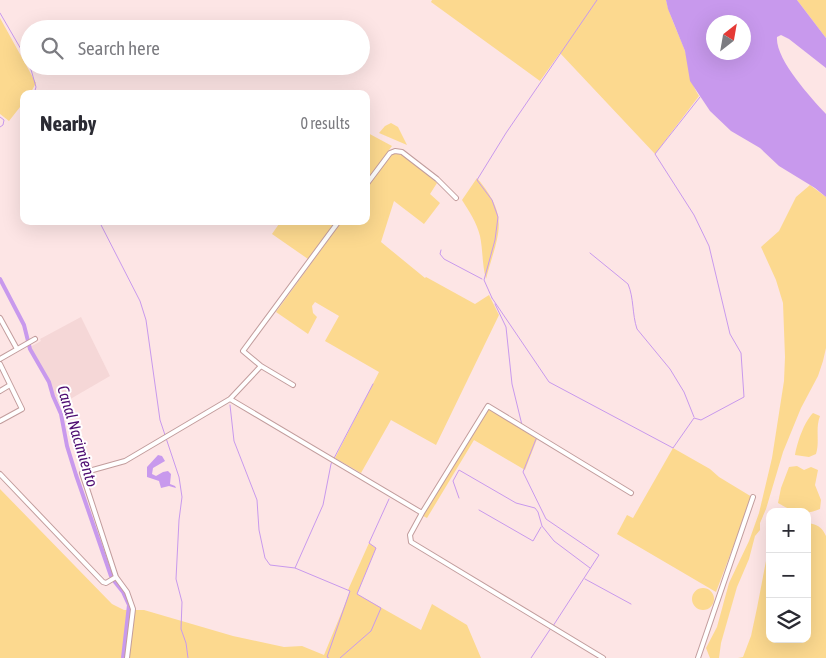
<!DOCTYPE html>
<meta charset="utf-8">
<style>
:root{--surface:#fff;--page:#f7f7f7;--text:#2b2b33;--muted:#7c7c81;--line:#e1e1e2}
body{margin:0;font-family:"Asap Condensed",sans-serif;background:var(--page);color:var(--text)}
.controls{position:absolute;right:15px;bottom:15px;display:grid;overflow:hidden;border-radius:10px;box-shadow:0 5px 20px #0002}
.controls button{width:45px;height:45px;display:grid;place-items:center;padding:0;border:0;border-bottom:1px solid var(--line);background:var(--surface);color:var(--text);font:25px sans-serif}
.compass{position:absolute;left:706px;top:15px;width:45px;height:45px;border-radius:50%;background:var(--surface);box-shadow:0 5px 20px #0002;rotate:31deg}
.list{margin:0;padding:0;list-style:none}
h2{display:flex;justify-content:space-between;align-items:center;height:65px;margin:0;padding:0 20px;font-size:21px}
h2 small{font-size:16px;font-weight:400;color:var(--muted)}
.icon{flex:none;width:28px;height:28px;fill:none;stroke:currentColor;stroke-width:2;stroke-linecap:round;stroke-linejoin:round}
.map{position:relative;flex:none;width:826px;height:658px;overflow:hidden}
.search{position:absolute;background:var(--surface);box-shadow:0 5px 20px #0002;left:20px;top:20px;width:350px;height:55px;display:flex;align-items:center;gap:12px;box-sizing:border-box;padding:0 18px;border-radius:28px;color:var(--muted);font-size:19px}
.panel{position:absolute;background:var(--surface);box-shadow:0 5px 20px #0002;left:20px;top:90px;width:350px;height:135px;border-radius:10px}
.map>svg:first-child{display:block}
</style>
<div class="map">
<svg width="826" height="658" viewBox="0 0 826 658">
<rect width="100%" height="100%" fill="#fde5e5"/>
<path fill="#f5d7d7" d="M81,317L110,376L60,405L30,347L41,341L40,339Z"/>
<path fill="#fcd98f" d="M432,0H666C670,18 679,34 685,51C691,69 688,78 699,96L655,154L560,53L540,81L431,2Z
M797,0H826V38Z
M0,18L36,83L30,94H24V102L9,121L0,114Z
M391,123L398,127L407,145L379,133L385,126Z
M366,132L392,146L366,182Z
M395,153L404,155L437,183L430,194L440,203L424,224L394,201L381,242L425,278L426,277L475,304L489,295L499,315L436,445L391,420L361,473L335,458L379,372L325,341L339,316L315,302L312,306L313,313L317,317L308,334L276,312L342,221H366V188L391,155Z
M477,178C511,218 498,233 486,279C482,265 483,250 480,236C477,223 469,211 462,200Z
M810,185L826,197V348L823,361L818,376L801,408L783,452L766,509L760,523V530L755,536L749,559L737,587L721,643L719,658H710L706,648L717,627L729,583L749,541L759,513L772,458L784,381L785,357L783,303L776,280L761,247L779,231L796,197Z
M281,221H337L308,259L272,234Z
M489,409L537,439L525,470L474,440L427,518L423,516Z
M813,413L820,416C815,429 820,442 816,454L809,457L795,455C797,443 804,422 813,413Z
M673,448L710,469L719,477L752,497L716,592L617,534L627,515L633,518Z
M797,466L804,470L811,467L818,470L815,485L821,500L820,509C804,516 793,512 778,503L781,488L789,467Z
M0,489L112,604L124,610H144L233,636L284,647L302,646L324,655L350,592L348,590L369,543L376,548L357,594L421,630L432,604L467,625L481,658H0Z
M807,523C817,524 822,527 826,536V658H738L743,657L751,636L757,608L770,540V639H807Z
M692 599a11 11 0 1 1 22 0a11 11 0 1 1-22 0Z"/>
<path fill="#c899ed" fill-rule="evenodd" d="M666,0H797L826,38V68L789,39L781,35L777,37C775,59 811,98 826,114V197L815,188L779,166L760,148L731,131L710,111L690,81L685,51L668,9ZM714,22H744V52H714Z
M158,455L162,456L165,461L153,468L152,474L156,476L163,472L168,471L171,474L170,484L175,486L176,488L169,486L161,488L159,481L147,477V467Z"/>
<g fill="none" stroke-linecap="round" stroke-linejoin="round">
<path stroke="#c899ed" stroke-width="1" d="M0,13L29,63
M30,66L36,87L34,94
M0,117L4,120L3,125L0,127
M99,221L140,301L146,320L160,420L179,477L182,497L179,520L176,579L182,602L181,629L186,643L188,658
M441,250L440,254L444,259L482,279
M590,253L628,284C634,298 632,314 637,329L670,369L684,392L694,417
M492,298L549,382L673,448L694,418L701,420L744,397L741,353L730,334L709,246L694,215L655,154L700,97
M492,298L484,280L495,240L498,217L492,200L477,180L506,133L597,0
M495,304L506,327L512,384L522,425
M230,405L234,441L257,500L259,530L265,558L270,565L295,568
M536,439L523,472L546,519L599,555L553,626
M459,498L453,481L459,470L516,503L535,508L538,512L542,526L554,541L590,568
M479,510L533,541L541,527
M585,579L631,604
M329,658L327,657L350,591L295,568L323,505L331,464L373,384
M340,658L371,631L381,608L357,594L376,548L369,543L389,499
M531,658L551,628"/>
<path stroke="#c899ed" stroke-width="4" d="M0,279L24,325L30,349L49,382L53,396L61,414L67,446L76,475L111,576
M115,582L123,592L129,605L123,658"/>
<g stroke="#c29d9d" stroke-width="6">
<path id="minor" d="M366,185L390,153L395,151L402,152L437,179L456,198
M0,318L17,349
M0,359L35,339
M0,364L22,409L0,421
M261,366L243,351L339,221
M0,391L10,385
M230,399L261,366L293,385
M0,474L103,582L106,583L116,577
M422,513L410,535L411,542L603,658
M127,658L133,609L127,592L116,577L82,473L125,461L230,399L422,513L488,406L631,493
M698,658L753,497"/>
</g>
<use href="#minor" stroke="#fff" stroke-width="4"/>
</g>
<g text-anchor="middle" stroke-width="4" stroke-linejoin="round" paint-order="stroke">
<g font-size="16" font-style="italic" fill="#4e0d72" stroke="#fff">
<text transform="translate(78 436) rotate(73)" y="6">Canal Nacimiento</text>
</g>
</g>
</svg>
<div class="controls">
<button>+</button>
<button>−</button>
<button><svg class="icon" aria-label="layers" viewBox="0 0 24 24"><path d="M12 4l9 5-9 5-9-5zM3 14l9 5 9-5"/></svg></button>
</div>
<svg class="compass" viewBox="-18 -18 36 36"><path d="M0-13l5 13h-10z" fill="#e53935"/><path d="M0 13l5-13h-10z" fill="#7c7c81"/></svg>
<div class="search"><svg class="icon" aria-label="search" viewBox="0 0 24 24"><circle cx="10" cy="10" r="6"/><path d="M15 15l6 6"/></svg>Search here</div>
<section class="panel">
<h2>Nearby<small>0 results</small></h2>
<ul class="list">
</ul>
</section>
</div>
